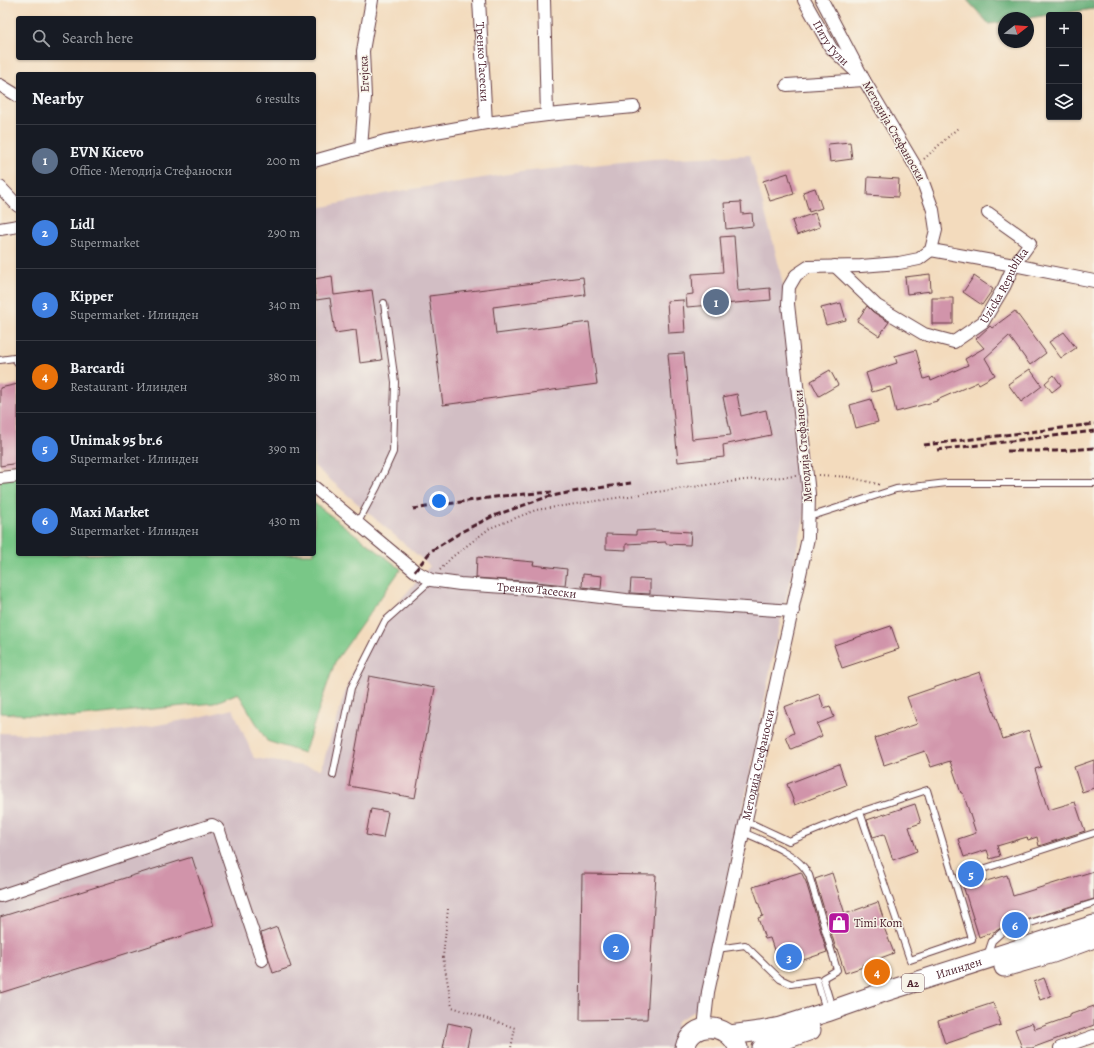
<!DOCTYPE html>
<meta charset="utf-8">
<style>
:root{--surface:#171b24;--page:#20242c;--text:#f1f3f6;--muted:#9ea1a6;--line:#363941;--accent:#db2777}
body{margin:0;font-family:Alegreya,serif;background:var(--page);color:var(--text)}
.controls{position:absolute;right:12px;top:12px;display:grid;overflow:hidden;border-radius:4px;box-shadow:0 1px 3px #0004}
.controls button{width:36px;height:36px;display:grid;place-items:center;padding:0;border:0;border-bottom:1px solid var(--line);background:var(--surface);color:var(--text);font:20px sans-serif}
.compass{position:absolute;left:998px;top:12px;width:36px;height:36px;border-radius:50%;background:var(--surface);box-shadow:0 1px 3px #0004;rotate:73deg}
.you{position:absolute;left:439px;top:501px;width:14px;height:14px;margin:-10px;border:3px solid #fff;border-radius:50%;background:#1a73e8;box-shadow:0 0 0 6px #1a73e833}
.badge{display:grid;place-items:center;width:26px;height:26px;border-radius:50%;background:var(--accent);color:#fff;font-size:13px;font-weight:700}
.pin{position:absolute;translate:-50% -50%;border:2px solid #fff;box-shadow:0 1px 4px #0006}
.list{margin:0;padding:0;list-style:none}
h2{display:flex;justify-content:space-between;align-items:center;height:52px;margin:0;padding:0 16px;font-size:17px}
h2 small{font-size:13px;font-weight:400;color:var(--muted)}
.list li{display:grid;grid-template-columns:26px 1fr auto;gap:12px;align-items:center;box-sizing:border-box;height:72px;padding:0 16px;border-top:1px solid var(--line)}
.list b{display:block;font-size:15px;white-space:nowrap}
.list p{margin:0;font-size:13px;white-space:nowrap;color:var(--muted)}
.list em{font-size:13px;font-style:normal;color:var(--muted)}
.icon{flex:none;width:22px;height:22px;fill:none;stroke:currentColor;stroke-width:2;stroke-linecap:round;stroke-linejoin:round}
.map{position:relative;flex:none;width:1094px;height:1048px;overflow:hidden}
.search{position:absolute;background:var(--surface);box-shadow:0 1px 3px #0004;left:16px;top:16px;width:300px;height:44px;display:flex;align-items:center;gap:10px;box-sizing:border-box;padding:0 14px;border-radius:4px;color:var(--muted);font-size:15px}
.panel{position:absolute;background:var(--surface);box-shadow:0 1px 3px #0004;left:16px;top:72px;width:300px;height:484px;border-radius:4px}
.map>svg:first-child{display:block}
</style>
<div class="map">
<svg width="1094" height="1048" viewBox="0 0 1094 1048">
<rect width="100%" height="100%" fill="#f7f3e8"/>
<filter id="ink" filterUnits="userSpaceOnUse"><feTurbulence type="fractalNoise" baseFrequency=".025" numOctaves="2"/><feDisplacementMap in="SourceGraphic" scale="8" xChannelSelector="R" yChannelSelector="G"/><feConvolveMatrix kernelMatrix="1 2 1 2 8 2 1 2 1" color-interpolation-filters="sRGB"/></filter>
<filter id="wash" filterUnits="userSpaceOnUse"><feTurbulence type="fractalNoise" baseFrequency=".012" numOctaves="4" result="noise"/><feDisplacementMap in="SourceGraphic" scale="16" xChannelSelector="R" yChannelSelector="G"/><feGaussianBlur stdDeviation="0.9" result="paint"/><feColorMatrix in="noise" values="0 0 0 0 0 0 0 0 0 0 0 0 0 0 0 0 0 1.4 0 .05"/><feComposite in="paint" operator="in"/></filter>
<g filter="url(#wash)">
<rect width="100%" height="100%" fill="#f3dbbd"/>
<path fill="#d2bec4" d="M750,155L777,258L784,290L806,462L805,515L775,645L750,776L699,1009L677,1021L674,1048H0V733L65,735L125,731L195,718L233,709L254,758L321,769L349,680L365,648L383,620L430,566L314,466V209L394,192L521,172L653,159Z"/>
<path fill="#79c787" stroke="#627359" d="M18,475V554H314V503L401,569L335,662L304,753L267,741L238,693L214,703L72,717L0,713V478Z"/>
<path fill="#62ac74" stroke="#566650" d="M967,0H1094V9L1028,18H1004V22L989,24Z"/>
<g id="blocks">
<path fill="#d194aa" d="M850,142L852,159L830,162L828,144Z
M788,173L794,194L770,201L763,181Z
M868,177L899,179L898,197L867,195Z
M815,188L822,208L809,212L803,192Z
M741,202L742,214L752,213L753,226L726,229L724,203Z
M815,213L820,227L797,235L792,221Z
M734,236L738,291L770,288L771,300L687,307L686,295L693,294L692,274L723,272L720,237Z
M930,274L931,291L907,294L905,277Z
M332,276L334,295L372,290L382,360L360,363L356,330L335,333L330,298L316,300L314,287V279Z
M974,276L993,289L982,305L963,292Z
M583,277L585,295L493,307L496,334L589,322L597,384L443,405L429,296Z
M932,298H953V324H932Z
M683,300L685,332L669,333L667,301Z
M841,303L846,320L826,325L821,308Z
M867,306L873,312L889,322L879,336L857,321Z
M1015,311L1046,353L1030,365L1009,336L985,358L995,375L979,384L978,382L937,400V401L896,412L890,387L872,392L866,373L897,363L895,356L916,350L924,379L930,377L931,381L968,365L965,359L984,348L976,339L990,326L992,328Z
M1064,332L1076,348L1061,358L1049,342Z
M684,353L692,439L731,435L723,397L737,394L741,416L766,410L771,435L723,445L724,457L678,462L668,354Z
M1030,369L1042,386L1021,402L1008,384Z
M830,370L838,385L819,396L811,381Z
M1054,375L1061,385L1052,392L1045,383Z
M18,384V463L0,466V388Z
M871,399L878,422L856,428L850,405Z
M654,530L691,532L690,545L666,544V542L626,544V550L606,549V534L636,535V531Z
M477,557L534,562L533,565L567,569L565,585L535,582L476,578Z
M583,574L602,576L601,589L582,587Z
M631,579L650,580V594L630,593Z
M891,626L899,649L842,668L834,645Z
M980,672L1003,739L1029,730L1041,767L1035,769L1048,810L1075,802L1085,831L1039,846L1037,837L1028,840L1027,837L997,846L1000,856L990,859L987,850L964,857L958,839L976,833L963,793H961L950,761L931,767L925,751L884,765L875,738L917,724L907,697Z
M369,676L435,688L415,798L349,786Z
M819,694L824,708L830,706L834,717L817,724L822,736L791,749L786,737L794,733L784,707Z
M1094,760V788L1082,792L1074,767Z
M839,764L846,785L795,805L787,784Z
M915,804L921,823L909,827L917,851L893,860L884,834L873,837L867,820Z
M371,809L388,812L383,838L366,835Z
M192,857L214,926L0,993V917Z
M979,870L983,882L1007,875L1013,896L1094,871V899L1001,928L996,931L979,937L960,876Z
M801,872L806,882L827,952L780,968L770,938L765,939L758,918L763,916L753,887Z
M832,873L845,914L878,902L885,924L883,925L894,953L862,965L863,967L845,973L837,949H836L815,879Z
M582,874L656,875L647,1019L580,1020Z
M277,927L291,967L273,973L261,933Z
M1044,978L1051,996L1040,1000L1034,982Z
M993,1003L1001,1025L945,1044L938,1021Z
M1094,1006V1025L1032,1048H1022L1015,1029L1032,1023L1035,1029L1069,1017V1015Z
M448,1023L471,1028L467,1048H443Z"/>
</g>
</g>
<g filter="url(#ink)">
<use href="#blocks" fill-opacity="0" stroke="#633b41" stroke-width="1"/>
<g fill="none" stroke-linecap="round" stroke-linejoin="round">
<g stroke="#633b41" stroke-width="8">
<path id="lane" d="M0,360L14,358L18,363
M809,517L896,489L947,483H1094
M357,524L377,487L393,452L395,382L384,303
M333,775L351,688L385,621L431,580
M746,821L789,841L860,812L927,790L972,939L910,960L860,812
M743,832C764,842 798,853 809,875L837,970L823,978L832,1008
M986,868L1094,833
M717,949L745,945L780,979L791,984L817,980L826,1010
M987,956L992,941L1002,932L1094,903"/>
</g>
<g stroke="#633b41" stroke-width="14">
<g id="street">
<path id="s1" d="M479,0L486,123"/>
<path d="M544,0L547,115"/>
<path id="s2" d="M804,0L831,48L856,72"/>
<path d="M0,85L18,96"/>
<path d="M787,85L864,80"/>
<path d="M361,148L365,97L363,51L372,0"/>
<path d="M314,161L385,141L486,123L547,115L634,107"/>
<path d="M0,187L18,206"/>
<path d="M0,229L18,226"/>
<path d="M931,250L1014,265L1094,281"/>
<path id="s3" d="M835,266L877,306L924,334L954,342L983,322L1004,287L1014,265L1030,243L988,213"/>
<path d="M0,478L18,476"/>
<path id="s4" d="M314,487L415,571L431,580L460,584L534,589L626,600L793,611"/>
<path d="M0,896L212,825L217,828L219,831L262,960"/>
<path id="s5" d="M704,1028L708,992L808,538L809,494L788,304L789,287L796,275L808,267L861,266L899,263L919,259L931,250L936,230L933,210L920,174L864,80L822,0"/>
<path d="M1060,1048L1094,1036"/>
</g>
</g>
<g stroke="#633b41" stroke-width="21">
<g id="primary">
<path d="M1004,967L1053,953L1094,938"/>
<path id="s6" d="M730,1035L760,1031L780,1027L827,1012L884,992L1094,925"/>
<path d="M685,1048C691,1020 729,1022 738,1048"/>
<path d="M762,1048L811,1030"/>
</g>
</g>
<path stroke="#633b41" stroke-width="2" stroke-dasharray="1 3" stroke-linecap="butt" d="M924,159L959,127
M819,475L849,477L881,485
M440,570L452,557L490,528L536,510L649,493L744,480L796,476
M448,909L443,957L452,1007L515,1028L511,1048"/>
<use href="#lane" stroke="#fff" stroke-width="6"/>
<use href="#street" stroke="#fff" stroke-width="12"/>
<use href="#primary" stroke="#fff" stroke-width="19"/>
<path stroke="#4a1f2b" stroke-width="3" stroke-dasharray="6 3" stroke-linecap="butt" d="M924,445L1094,424
M937,450L1094,431
M1007,451H1056L1094,448
M413,509L502,496L552,492
M415,571L431,551L463,531L493,516L547,497L572,492L631,483"/>
</g>
</g>
<defs>
<g id="shop-square" transform="scale(1.15)"><rect x="-9" y="-9" width="18" height="18" rx="4" fill="#b5179e" stroke="#f7f3e8"/><path d="M-5-2.5h2.3a2.7 3.5 0 0 1 5.4 0H5L5.5 6h-11ZM-1.5-2.5h3a1.5 2.3 0 0 0-3 0Z" fill="#fff"/></g>
</defs>
<g fill-rule="evenodd">
<use href="#shop-square" x="839" y="923"/>
</g>
<g text-anchor="middle" stroke-width="3" stroke-linejoin="round" paint-order="stroke">
<rect fill="#f7f3e8" stroke="#7e5f64" stroke-width="1" x="902" y="974" width="22" height="18" rx="3"/>
<g font-size="11" font-weight="bold" fill="#4a1f2b">
<text x="913" y="987">A2</text>
</g>
<g font-size="12" fill="#4a1f2b" stroke="#f7f3e8">
<text dy="4" stroke="none"><textPath href="#s2" startOffset="51">Питу Гули</textPath></text>
<text dy="4" stroke="none"><textPath href="#s1" startOffset="62">Тренко Тасески</textPath></text>
<text transform="translate(364 74) rotate(-92)" y="4">Егејска</text>
<text transform="translate(894 131) rotate(60)" y="4">Методија Стефаноски</text>
<text dy="4" stroke="none"><textPath href="#s3" startOffset="221">Uzicka Republika</textPath></text>
<text transform="translate(803 446) rotate(-95)" y="4">Методија Стефаноски</text>
<text dy="4" stroke="none"><textPath href="#s4" startOffset="256">Тренко Тасески</textPath></text>
<text dy="4" stroke="none"><textPath href="#s5" startOffset="269">Методија Стефаноски</textPath></text>
<text dy="4" stroke="none"><textPath href="#s6" startOffset="239">Илинден</textPath></text>
</g>
<g font-size="12" fill="#4a1f2b" stroke="#f7f3e8" text-anchor="start">
<text x="854" y="927">Timi Kom</text>
</g>
</g>
</svg>
<div class="controls">
<button>+</button>
<button>−</button>
<button><svg class="icon" aria-label="layers" viewBox="0 0 24 24"><path d="M12 4l9 5-9 5-9-5zM3 14l9 5 9-5"/></svg></button>
</div>
<svg class="compass" viewBox="-18 -18 36 36"><path d="M0-13l5 13h-10z" fill="#e53935"/><path d="M0 13l5-13h-10z" fill="#9ea1a6"/></svg>
<div class="you"></div>
<div class="pin badge" style="left:716px;top:302px;background:#5c6f8a">1</div>
<div class="pin badge" style="left:616px;top:947px;background:#3f7fe0">2</div>
<div class="pin badge" style="left:789px;top:957px;background:#3f7fe0">3</div>
<div class="pin badge" style="left:877px;top:972px;background:#e8710a">4</div>
<div class="pin badge" style="left:971px;top:874px;background:#3f7fe0">5</div>
<div class="pin badge" style="left:1015px;top:925px;background:#3f7fe0">6</div>
<div class="search"><svg class="icon" aria-label="search" viewBox="0 0 24 24"><circle cx="10" cy="10" r="6"/><path d="M15 15l6 6"/></svg>Search here</div>
<section class="panel">
<h2>Nearby<small>6 results</small></h2>
<ul class="list">
<li><span class="badge" style="background:#5c6f8a">1</span><div><b>EVN Kicevo</b><p>Office · Методија Стефаноски</p></div><em>200 m</em></li>
<li><span class="badge" style="background:#3f7fe0">2</span><div><b>Lidl</b><p>Supermarket</p></div><em>290 m</em></li>
<li><span class="badge" style="background:#3f7fe0">3</span><div><b>Kipper</b><p>Supermarket · Илинден</p></div><em>340 m</em></li>
<li><span class="badge" style="background:#e8710a">4</span><div><b>Barcardi</b><p>Restaurant · Илинден</p></div><em>380 m</em></li>
<li><span class="badge" style="background:#3f7fe0">5</span><div><b>Unimak 95 br.6</b><p>Supermarket · Илинден</p></div><em>390 m</em></li>
<li><span class="badge" style="background:#3f7fe0">6</span><div><b>Maxi Market</b><p>Supermarket · Илинден</p></div><em>430 m</em></li>
</ul>
</section>
</div>
